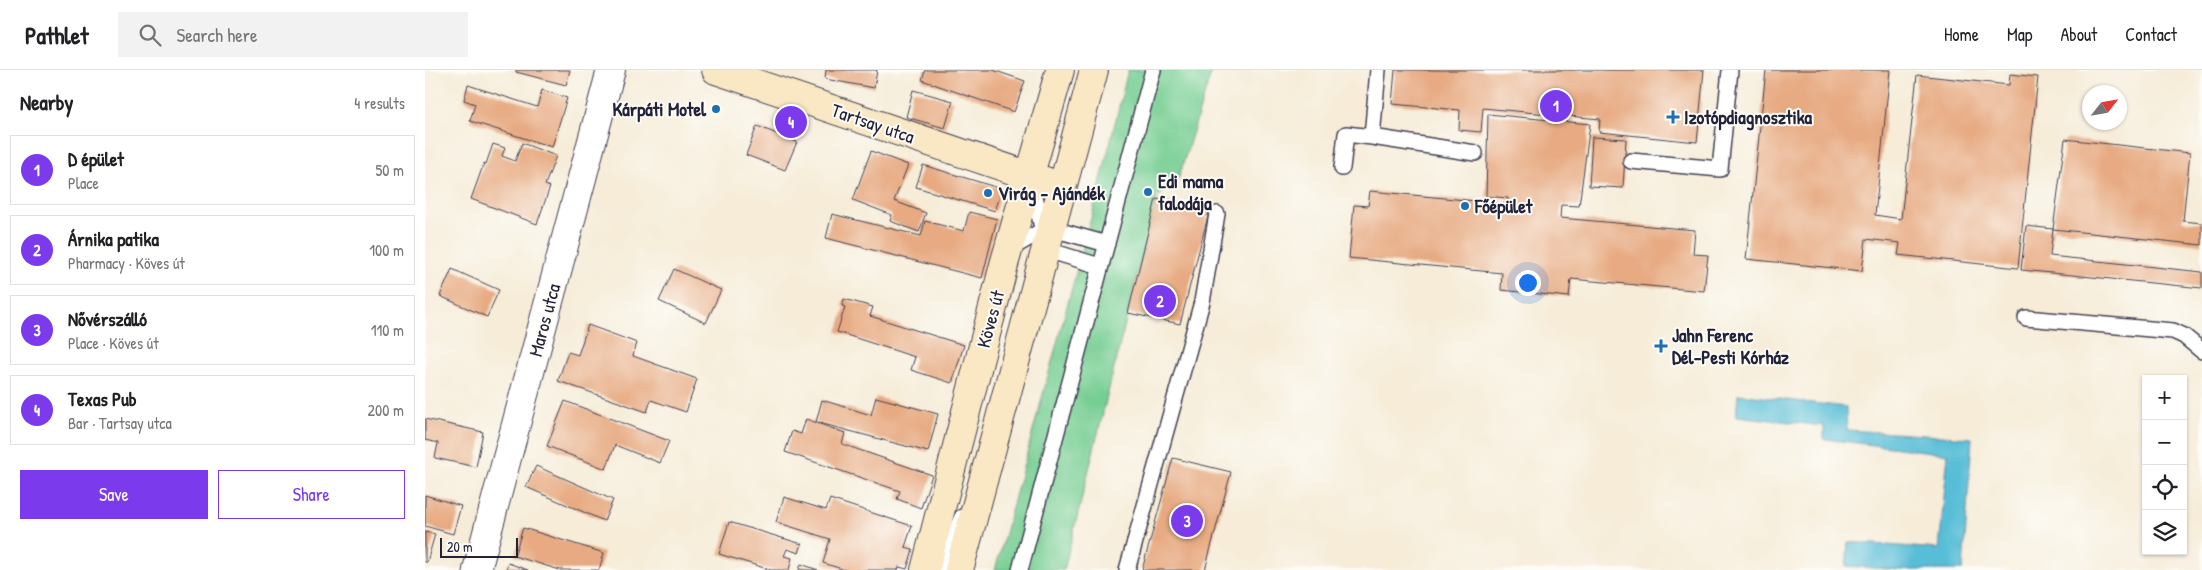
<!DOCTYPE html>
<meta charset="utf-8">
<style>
:root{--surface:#fff;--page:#f2f2f2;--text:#202124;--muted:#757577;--line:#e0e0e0;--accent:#7c3aed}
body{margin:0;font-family:"Patrick Hand",sans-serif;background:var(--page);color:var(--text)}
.controls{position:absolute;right:15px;bottom:15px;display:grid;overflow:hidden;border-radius:0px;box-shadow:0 1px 4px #0004}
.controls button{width:45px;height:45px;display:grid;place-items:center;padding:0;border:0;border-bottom:1px solid var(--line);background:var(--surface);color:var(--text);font:25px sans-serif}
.compass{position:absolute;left:1657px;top:15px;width:45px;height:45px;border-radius:50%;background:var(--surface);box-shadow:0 1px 4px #0004;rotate:59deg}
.scale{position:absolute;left:15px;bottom:12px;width:78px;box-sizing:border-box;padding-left:5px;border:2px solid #22223b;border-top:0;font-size:14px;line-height:18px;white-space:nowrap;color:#22223b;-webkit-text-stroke:4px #fdfcf7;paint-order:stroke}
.you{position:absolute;left:1102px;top:212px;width:18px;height:18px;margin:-12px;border:4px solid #fff;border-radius:50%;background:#1a73e8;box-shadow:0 0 0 8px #1a73e833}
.badge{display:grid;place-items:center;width:32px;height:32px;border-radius:50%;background:var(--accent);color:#fff;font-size:16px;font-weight:700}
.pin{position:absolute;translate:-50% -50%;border:2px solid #fff;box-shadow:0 1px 5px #0006}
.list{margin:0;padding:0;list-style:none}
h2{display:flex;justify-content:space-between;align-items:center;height:65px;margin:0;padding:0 20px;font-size:21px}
h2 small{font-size:16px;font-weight:400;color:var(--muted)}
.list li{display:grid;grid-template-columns:32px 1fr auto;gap:15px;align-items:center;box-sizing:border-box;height:70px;margin:0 10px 10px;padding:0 10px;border:1px solid var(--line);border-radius:0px}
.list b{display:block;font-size:19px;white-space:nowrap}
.list p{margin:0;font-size:16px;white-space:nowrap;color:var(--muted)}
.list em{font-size:16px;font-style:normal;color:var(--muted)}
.actions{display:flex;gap:10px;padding:15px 20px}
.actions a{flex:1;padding:11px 0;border:1px solid var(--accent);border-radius:0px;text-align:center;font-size:18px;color:var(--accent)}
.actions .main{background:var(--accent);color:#fff}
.icon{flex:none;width:28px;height:28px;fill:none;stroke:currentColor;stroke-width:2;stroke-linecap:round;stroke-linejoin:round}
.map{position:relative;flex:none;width:1777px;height:500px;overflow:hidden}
header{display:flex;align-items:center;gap:30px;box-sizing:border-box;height:70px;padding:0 25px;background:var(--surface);border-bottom:1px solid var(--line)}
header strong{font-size:24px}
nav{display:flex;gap:28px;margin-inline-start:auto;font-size:18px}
.search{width:350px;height:45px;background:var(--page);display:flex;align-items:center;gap:12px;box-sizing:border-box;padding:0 18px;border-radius:0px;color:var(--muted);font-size:19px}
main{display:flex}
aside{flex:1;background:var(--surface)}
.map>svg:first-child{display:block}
</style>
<header>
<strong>Pathlet</strong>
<div class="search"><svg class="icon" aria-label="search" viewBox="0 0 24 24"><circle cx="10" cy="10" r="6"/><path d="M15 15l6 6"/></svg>Search here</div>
<nav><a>Home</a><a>Map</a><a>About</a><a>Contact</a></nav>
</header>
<main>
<aside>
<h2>Nearby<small>4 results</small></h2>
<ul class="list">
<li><span class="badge">1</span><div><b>D épület</b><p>Place</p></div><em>50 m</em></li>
<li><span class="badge">2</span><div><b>Árnika patika</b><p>Pharmacy · Köves út</p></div><em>100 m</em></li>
<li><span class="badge">3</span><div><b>Nővérszálló</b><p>Place · Köves út</p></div><em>110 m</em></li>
<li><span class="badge">4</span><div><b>Texas Pub</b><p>Bar · Tartsay utca</p></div><em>200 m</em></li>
</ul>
<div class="actions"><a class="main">Save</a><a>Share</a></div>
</aside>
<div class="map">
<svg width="1777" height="500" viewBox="0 0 1777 500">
<rect width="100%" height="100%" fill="#fdfcf7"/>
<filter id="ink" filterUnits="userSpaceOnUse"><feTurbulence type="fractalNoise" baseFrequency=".02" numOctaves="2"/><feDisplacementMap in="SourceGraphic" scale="10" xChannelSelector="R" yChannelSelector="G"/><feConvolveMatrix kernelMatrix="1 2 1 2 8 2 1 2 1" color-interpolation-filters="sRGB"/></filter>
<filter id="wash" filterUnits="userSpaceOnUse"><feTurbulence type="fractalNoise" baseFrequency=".0096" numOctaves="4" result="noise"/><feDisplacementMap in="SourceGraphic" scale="20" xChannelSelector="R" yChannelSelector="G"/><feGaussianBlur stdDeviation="1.12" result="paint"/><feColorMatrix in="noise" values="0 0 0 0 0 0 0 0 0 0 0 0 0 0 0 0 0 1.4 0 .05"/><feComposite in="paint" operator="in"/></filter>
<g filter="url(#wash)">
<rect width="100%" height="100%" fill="#f6ecd8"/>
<path fill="#76ce93" stroke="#4c7867" d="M703,0H787L754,107L731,129L639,500H570L671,130Z"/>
<path fill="#59bed7" stroke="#3e7089" d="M1313,324L1421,337L1422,360L1547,368L1538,500H1476L1421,496L1423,472L1514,479L1523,384L1399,369V356L1311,346Z"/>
<g id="blocks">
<path fill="#e7aa82" d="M91,0H145L141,15L91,2Z
M401,0H452L449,18L400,9Z
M500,0H568L600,11L589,42L497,10Z
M970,0H1279L1272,72L1174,62L1175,49L1058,38L1056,62L1034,60L1035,40L967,34Z
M1341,0H1465L1450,145L1476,149L1492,5L1584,15L1585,4L1613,7L1593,198L1473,185L1475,173L1441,169L1437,201L1321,189Z
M43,15L112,37L117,20L142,28L127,77L45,51L50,34L39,30Z
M488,20L528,31L520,58L481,47Z
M1063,44L1165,54L1154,136L1136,135L1135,148L1270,160L1268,184L1283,185L1279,221L1146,209L1144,227L1076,220L1077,203L924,188L929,135L943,136L945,121L1083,134V128L1061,126Z
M332,56L372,72L360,100L321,85Z
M1167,67L1201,69L1198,118L1164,116Z
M1640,69L1765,83L1758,151L1777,153V175L1628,159Z
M97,73L131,86L120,115L125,117L112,154L46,129L59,93L61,94L68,74L80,78L77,86L90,91Z
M446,81L483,95L469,131L501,143L494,162L465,151L467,145L428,130Z
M498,95L577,119L570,141L491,117Z
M731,129L784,142L755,254L703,243Z
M544,142L572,149L557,208L401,168L407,144L496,166L500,151L539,161Z
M1601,156L1628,159L1625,186L1777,202V218L1596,200Z
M27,199L74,220L62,247L15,226Z
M249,199L296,220L281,253L234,231Z
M419,229L448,237L445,246L539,275L527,313L486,300L490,287L412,262L420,237L417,236Z
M163,255L212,273L208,286L272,309L261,342L226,330L222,342L133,311L143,282L153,285Z
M451,327L513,344L503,382L391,352L397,330L446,345Z
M140,331L244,371L235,393L190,375L181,399L122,376Z
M0,349L58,362L51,397L10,388L13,373L0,370Z
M381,349L420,363L417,374L507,405L496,438L472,429L475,421L360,382L367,361L376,364Z
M748,388L806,402L780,500H717Z
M111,396L188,430L179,451L101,417Z
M0,425L36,436L28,464L0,456Z
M359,427L401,440L405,429L487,456L480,477L488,479L482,499L474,497L473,500H420L398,493L405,469L351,452Z
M304,452L377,474L374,483L362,479L359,486L367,488L364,500H346L294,484Z
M98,458L179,483L174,500H135L89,486Z
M0,462L10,464L2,492H0Z
M83,493L103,500H81Z
M376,494L393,500H374Z"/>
</g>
</g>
<g filter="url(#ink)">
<use href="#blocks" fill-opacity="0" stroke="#424053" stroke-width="1"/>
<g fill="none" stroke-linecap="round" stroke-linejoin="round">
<g stroke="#424053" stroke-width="18">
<path id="lane" d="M953,0L947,67L1050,83
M1206,91L1295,99L1305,0
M917,98L921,64L947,67
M607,113L622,180L675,196
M583,180L618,160L628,159L682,174
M1601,248L1748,261L1759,266L1777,281
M514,500L537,447
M595,500L728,0
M702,500L777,232L792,144"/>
</g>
<g stroke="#424053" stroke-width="30">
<path id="street" d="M52,500L186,0"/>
</g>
<g stroke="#424053" stroke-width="30">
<path id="secondary" d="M291,0L623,112
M500,500L580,191L635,0
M534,500L669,0"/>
</g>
<use href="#lane" stroke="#fff" stroke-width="15"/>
<use href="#street" stroke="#fff" stroke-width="28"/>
<use href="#secondary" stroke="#fae7c3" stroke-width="28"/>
</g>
</g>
<g fill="#1f6fb2" stroke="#fdfcf7" stroke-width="2">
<circle cx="291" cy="39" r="5"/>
<path d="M1245.5 39.5h5v5h5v5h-5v5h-5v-5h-5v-5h5z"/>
<circle cx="723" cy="122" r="5"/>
<circle cx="563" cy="123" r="5"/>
<circle cx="1040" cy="136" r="5"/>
<path d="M1233.5 268.5h5v5h5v5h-5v5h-5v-5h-5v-5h5z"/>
</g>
<g text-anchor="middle" stroke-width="4" stroke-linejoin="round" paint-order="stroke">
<g font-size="19" font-weight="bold" fill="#22223b" stroke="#fdfcf7" text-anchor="start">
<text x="281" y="46" text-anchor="end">Kárpáti Motel</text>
<text x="1259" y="54">Izotópdiagnosztika</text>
<text x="733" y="118">Edi mama<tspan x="733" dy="22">falodája</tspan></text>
<text x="573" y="130">Virág - Ajándék</text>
<text x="1050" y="143">Főépület</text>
<text x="1247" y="272">Jahn Ferenc<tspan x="1247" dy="22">Dél-Pesti Kórház</tspan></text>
</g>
<g font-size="19" fill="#22223b" stroke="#fdfcf7">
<text transform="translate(448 53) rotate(19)" y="7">Tartsay utca</text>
<text transform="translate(565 249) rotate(-75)" y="7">Köves út</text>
<text transform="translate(119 250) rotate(-75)" y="7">Maros utca</text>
</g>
</g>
</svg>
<div class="controls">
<button>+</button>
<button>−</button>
<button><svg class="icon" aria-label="locate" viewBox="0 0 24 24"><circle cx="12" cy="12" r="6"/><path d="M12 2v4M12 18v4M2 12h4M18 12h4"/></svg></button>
<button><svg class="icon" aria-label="layers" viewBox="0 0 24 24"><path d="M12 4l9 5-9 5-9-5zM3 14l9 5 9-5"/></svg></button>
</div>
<svg class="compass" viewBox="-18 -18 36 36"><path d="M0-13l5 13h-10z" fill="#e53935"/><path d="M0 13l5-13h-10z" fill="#757577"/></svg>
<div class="scale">20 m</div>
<div class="you"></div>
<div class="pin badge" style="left:1131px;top:36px">1</div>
<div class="pin badge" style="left:735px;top:231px">2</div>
<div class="pin badge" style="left:762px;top:451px">3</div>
<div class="pin badge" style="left:366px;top:52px">4</div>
</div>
</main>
